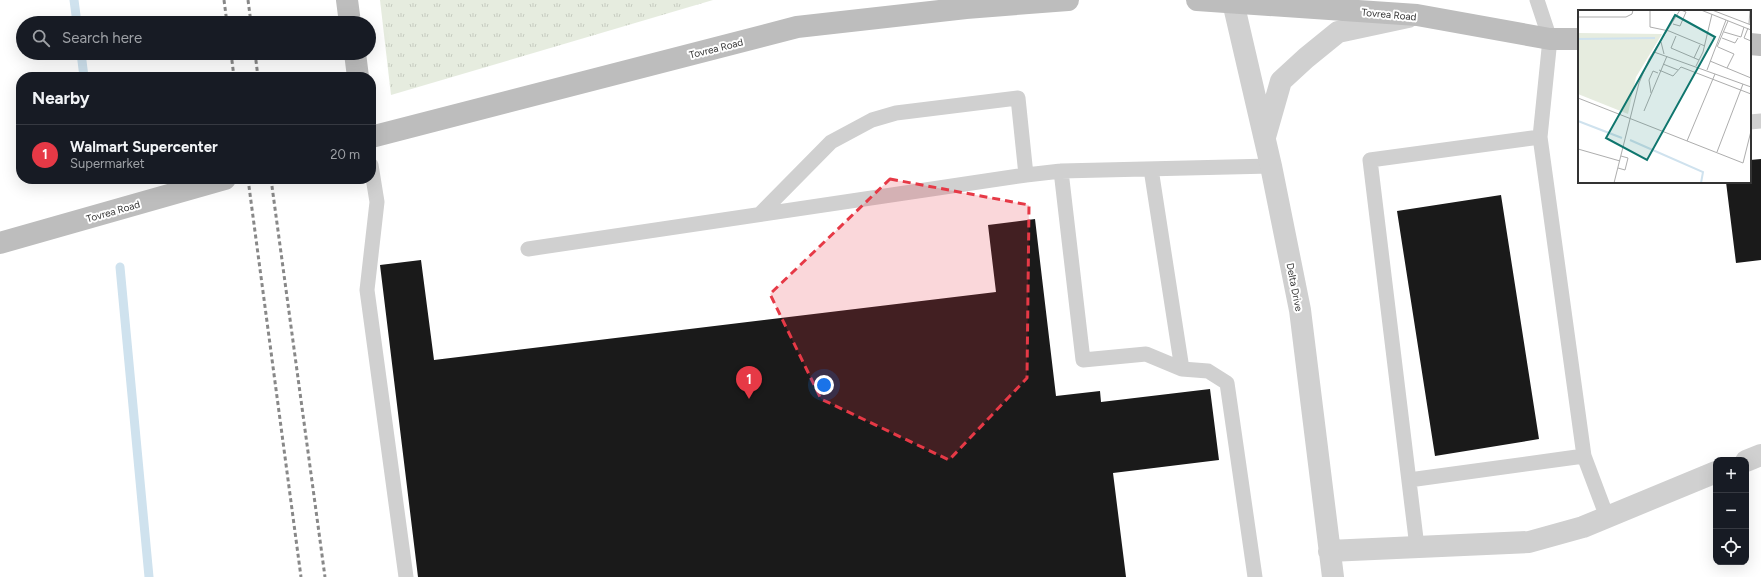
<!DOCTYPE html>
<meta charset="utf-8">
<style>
:root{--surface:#171b24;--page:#20242c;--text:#f1f3f6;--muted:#9ea1a6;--line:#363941;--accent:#e63946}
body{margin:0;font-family:Figtree,sans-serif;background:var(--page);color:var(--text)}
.controls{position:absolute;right:12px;bottom:12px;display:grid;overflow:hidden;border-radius:8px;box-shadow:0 4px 16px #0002}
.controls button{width:36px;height:36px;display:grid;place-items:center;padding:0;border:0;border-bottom:1px solid var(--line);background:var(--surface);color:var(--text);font:20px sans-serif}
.you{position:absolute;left:824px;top:385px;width:14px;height:14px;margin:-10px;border:3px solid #fff;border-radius:50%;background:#1a73e8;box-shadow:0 0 0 6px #1a73e833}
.badge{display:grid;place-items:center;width:26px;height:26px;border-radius:50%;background:var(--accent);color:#fff;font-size:13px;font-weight:700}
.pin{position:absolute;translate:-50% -33px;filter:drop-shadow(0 1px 2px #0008)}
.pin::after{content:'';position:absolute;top:21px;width:14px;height:12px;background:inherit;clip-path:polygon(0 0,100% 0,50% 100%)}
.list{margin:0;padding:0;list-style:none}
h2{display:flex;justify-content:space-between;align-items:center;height:52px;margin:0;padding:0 16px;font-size:17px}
h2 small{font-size:13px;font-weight:400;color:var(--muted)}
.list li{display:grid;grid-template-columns:26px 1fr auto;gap:12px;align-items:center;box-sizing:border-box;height:60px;padding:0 16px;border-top:1px solid var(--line)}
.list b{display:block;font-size:15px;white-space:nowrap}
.list p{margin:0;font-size:13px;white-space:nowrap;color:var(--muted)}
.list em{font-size:13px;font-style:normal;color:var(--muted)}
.icon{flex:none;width:22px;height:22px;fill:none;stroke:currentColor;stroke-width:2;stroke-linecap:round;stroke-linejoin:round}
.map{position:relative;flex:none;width:1761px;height:577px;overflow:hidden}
.search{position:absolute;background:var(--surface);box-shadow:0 4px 16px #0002;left:16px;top:16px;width:360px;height:44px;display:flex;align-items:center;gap:10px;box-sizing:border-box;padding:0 14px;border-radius:22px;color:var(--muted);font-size:15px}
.panel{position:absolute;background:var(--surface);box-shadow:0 4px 16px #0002;left:16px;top:72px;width:360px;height:112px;border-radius:16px}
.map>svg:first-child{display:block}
</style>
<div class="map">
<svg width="1761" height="577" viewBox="0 0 1761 577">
<defs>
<pattern id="grass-tufts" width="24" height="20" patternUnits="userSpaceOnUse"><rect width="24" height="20" fill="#e6ecdf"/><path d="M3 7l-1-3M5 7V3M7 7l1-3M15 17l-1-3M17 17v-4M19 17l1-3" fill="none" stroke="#c6cbc0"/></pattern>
</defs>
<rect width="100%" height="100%" fill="#fff"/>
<path fill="url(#grass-tufts)" d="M380,0H713L391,95Z"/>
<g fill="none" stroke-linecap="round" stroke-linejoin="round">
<path stroke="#cfe2ee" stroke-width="9" d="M74,0L77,23
M81,53L84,77
M120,267L149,577"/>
</g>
<path fill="#1a1a1a" d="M1761,159V260L1736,263L1726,182H1750V160Z
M1501,195L1539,439L1435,456L1397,211Z
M1035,219L1056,396L1100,391L1101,402L1210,389L1219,460L1113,473L1126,577H418L380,265L421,260L434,360L996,292L988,225Z"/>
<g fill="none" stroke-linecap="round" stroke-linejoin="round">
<path stroke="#d0d0d0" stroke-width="15" d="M1537,0L1550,39L1540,137L1584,456L1607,517
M1750,122L1761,121
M371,165L377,202L367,290L406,577
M1151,169L1182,369
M1061,171L1083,360L1146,354L1182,369L1208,371L1227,383L1255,577
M760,214L831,142L872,120L896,113L1018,98L1026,175
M528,249L1026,175L1061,171L1271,166
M1409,480L1584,456
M1417,547L1370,160L1540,137"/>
<path stroke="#d0d0d0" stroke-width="22" d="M1233,2L1271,166L1300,310L1333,577
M1265,137L1281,81L1306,58L1338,32L1408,17
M1746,461L1761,455
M1329,551L1529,542L1583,527L1716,472"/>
<path stroke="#bdbdbd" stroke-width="22" d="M347,0L350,23
M1197,0L1417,15L1550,39H1579
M1750,44L1761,45
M355,53L358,77
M371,137L797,27L966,8L1068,0
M0,243L225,179"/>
<path stroke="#888" stroke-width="3" stroke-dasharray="4 3" stroke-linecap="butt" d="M224,0L227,23
M248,0L251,23
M231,53L234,77
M255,53L258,77
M248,179L301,577
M271,179L325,577"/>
</g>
<path fill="#e63946" fill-opacity="0.2" stroke="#e63946" stroke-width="3" stroke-dasharray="8 5" stroke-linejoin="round" d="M890,179L1029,205L1027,378L949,460L821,399L770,294Z"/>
<g text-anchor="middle" stroke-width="4" stroke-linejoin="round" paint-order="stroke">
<g font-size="10" fill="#333" stroke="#fff">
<text transform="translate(1389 14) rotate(5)" y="4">Tovrea Road</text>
<text transform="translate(716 48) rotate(-14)" y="4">Tovrea Road</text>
<text transform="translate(113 211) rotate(-16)" y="4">Tovrea Road</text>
<text transform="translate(1295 287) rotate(79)" y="4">Delta Drive</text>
</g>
</g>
<g transform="translate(1578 10)">
<rect width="173" height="173" fill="#fff"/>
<path d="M0,23L84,24L58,67L50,104L0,84Z" fill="#e6ecdf"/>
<path fill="none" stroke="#cfe2ee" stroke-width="2" d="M0,29L77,28M0,111L44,128M52,130L125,162L123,173"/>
<path fill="none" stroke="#adadad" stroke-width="1" d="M72,0V17L91,21L127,36M123,0L173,20M134,0L173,15M0,7H48L54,4L55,0M95,14L102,16L108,2L103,0M171,14L172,0M170,18L166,28L173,31M146,22L163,27L166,17M98,26L93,38L121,50M144,28L157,33L160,28M83,32L86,44M139,37L150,11M140,37L156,44L149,58M76,42L173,77M116,48L122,35M132,51L173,68M85,54L100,60M118,56L125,42L134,4M81,60L95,66L103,57L173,84M129,60L148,10M73,83L71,70L75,61L80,63M0,88L165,153L173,121M66,101L89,46M109,131L137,64M0,139L42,151M139,142L165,74M40,158L47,160L50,148L43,146M36,173L61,73L71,49L102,0"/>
<path fill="#0f766e" fill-opacity="0.15" stroke="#0f766e" stroke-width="2" d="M97,5L137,27L69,150L28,128Z"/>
<rect width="173" height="173" fill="none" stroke="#333" stroke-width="2"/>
</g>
</svg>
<div class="controls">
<button>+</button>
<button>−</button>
<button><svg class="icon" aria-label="locate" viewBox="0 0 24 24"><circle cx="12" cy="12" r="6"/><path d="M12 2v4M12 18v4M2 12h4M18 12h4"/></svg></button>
</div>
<div class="you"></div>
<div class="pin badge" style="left:749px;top:399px">1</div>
<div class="search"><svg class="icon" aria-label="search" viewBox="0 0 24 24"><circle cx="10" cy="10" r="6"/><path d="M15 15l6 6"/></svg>Search here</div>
<section class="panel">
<h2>Nearby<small></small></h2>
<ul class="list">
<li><span class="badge">1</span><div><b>Walmart Supercenter</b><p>Supermarket</p></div><em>20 m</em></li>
</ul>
</section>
</div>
